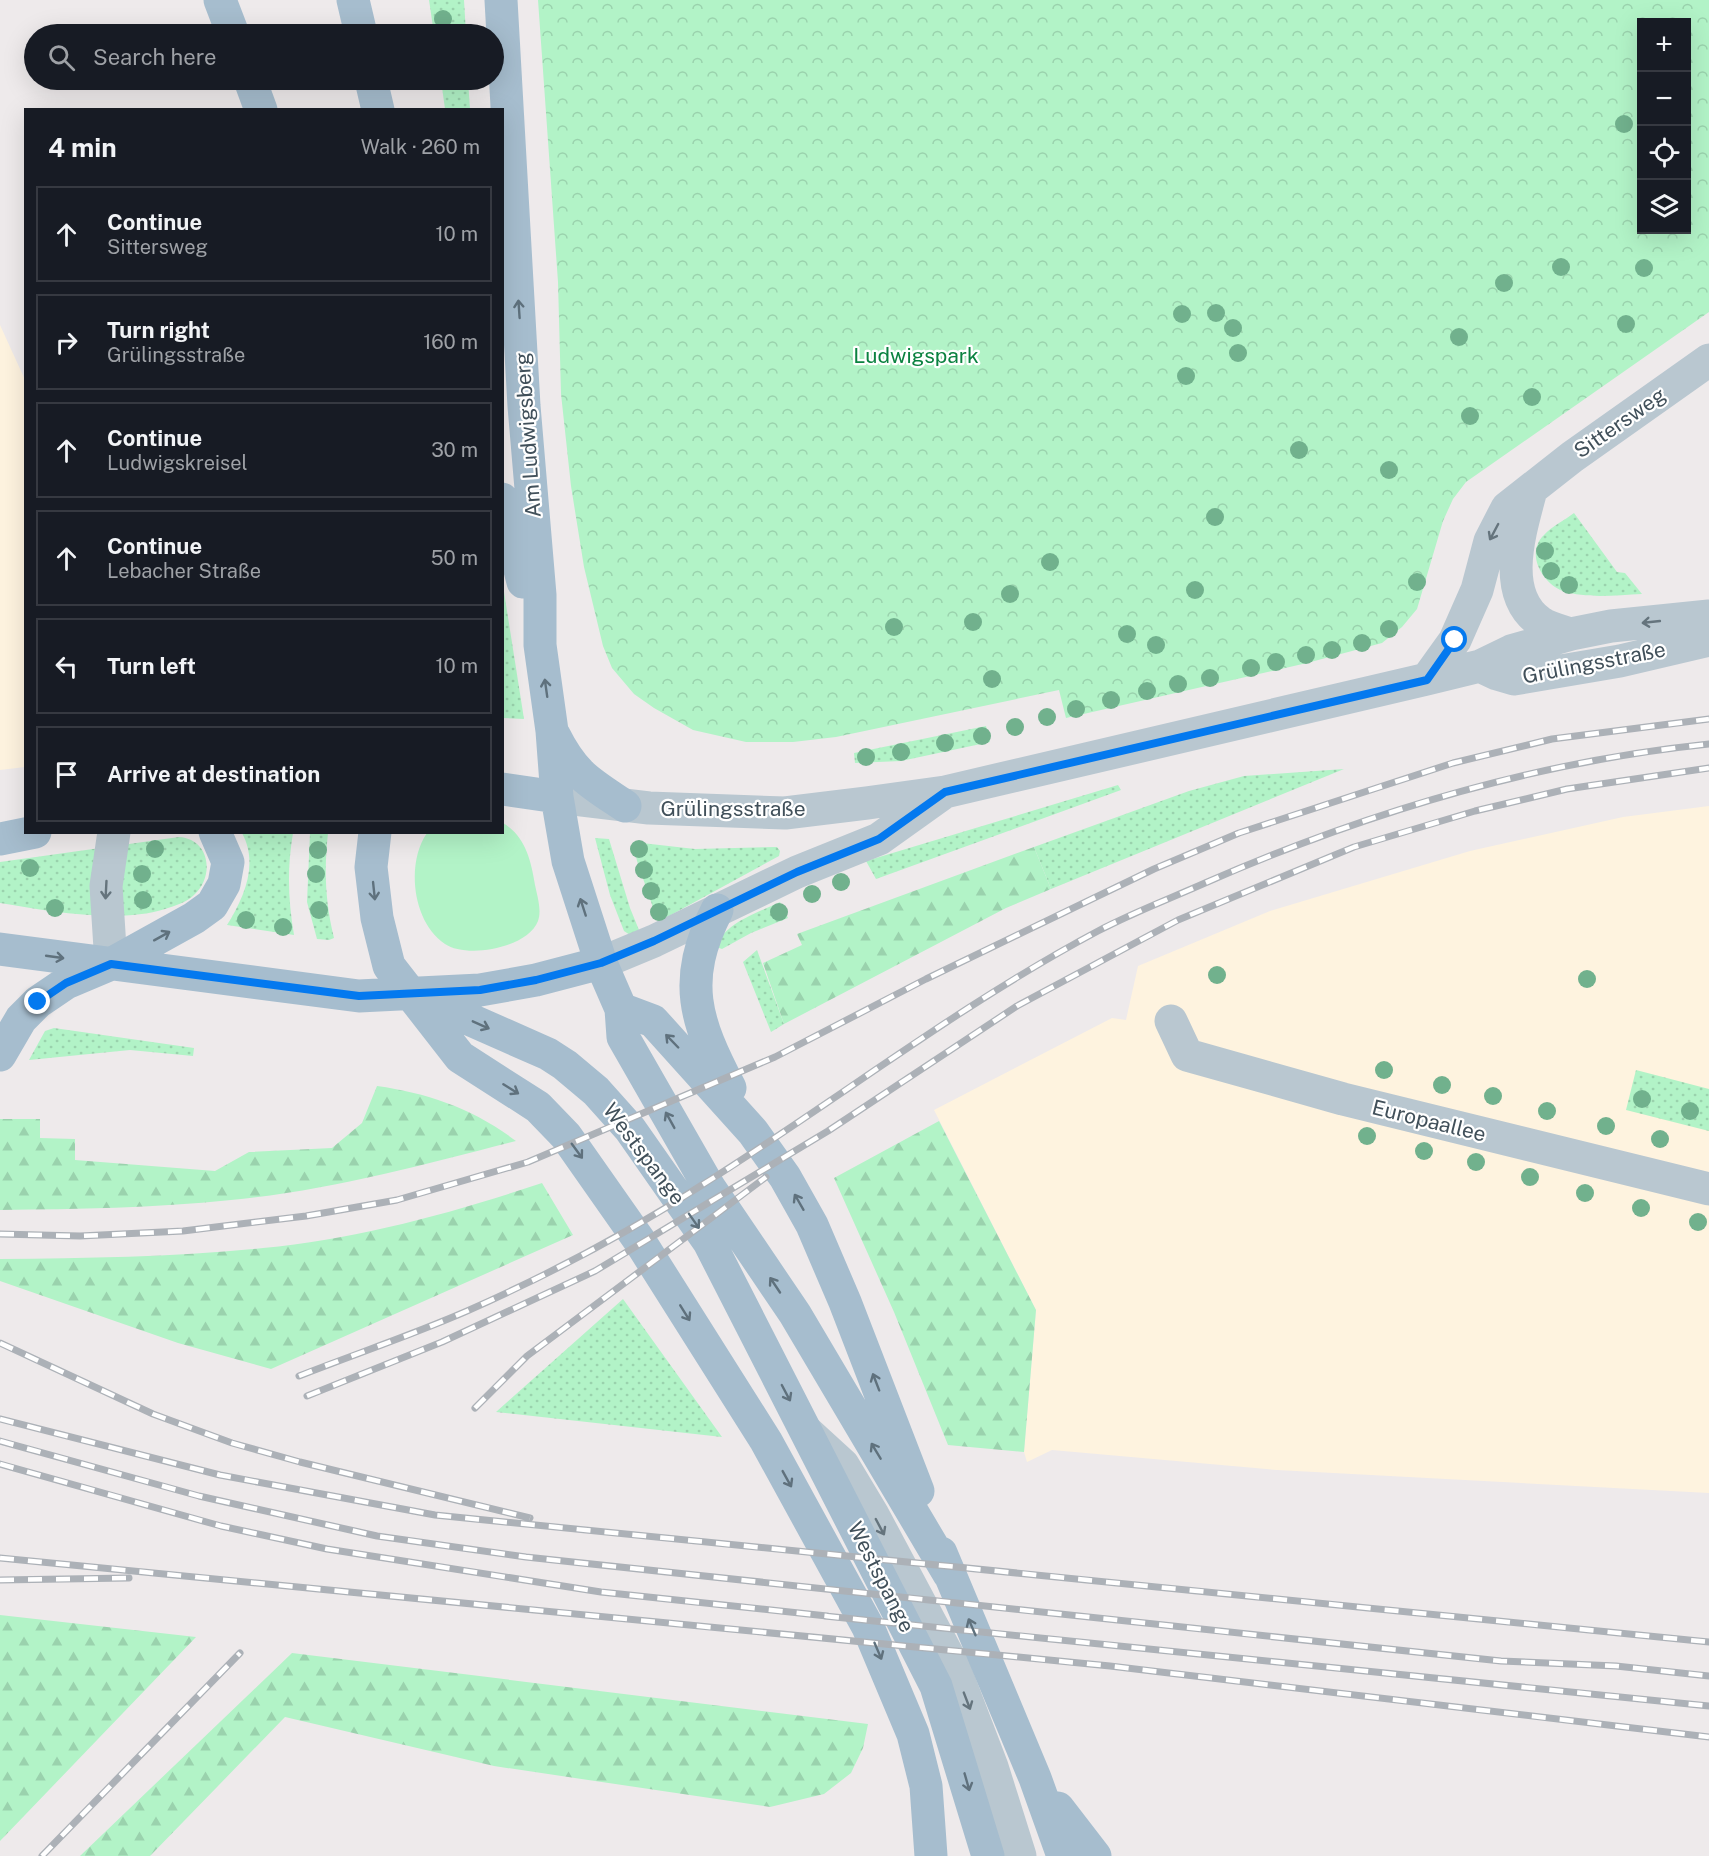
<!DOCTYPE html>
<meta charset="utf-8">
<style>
:root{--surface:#171b24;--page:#20242c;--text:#f1f3f6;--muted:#9ea1a6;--line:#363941}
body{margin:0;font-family:"Public Sans",sans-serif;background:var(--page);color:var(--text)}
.controls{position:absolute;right:18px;top:18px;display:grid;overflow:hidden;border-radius:0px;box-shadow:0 6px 24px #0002}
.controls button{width:54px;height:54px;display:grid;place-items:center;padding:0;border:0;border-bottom:2px solid var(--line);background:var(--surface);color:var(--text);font:30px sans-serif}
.stop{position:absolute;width:18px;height:18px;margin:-14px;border:4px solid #0479ef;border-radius:50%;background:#fff}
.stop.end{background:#0479ef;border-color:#fff;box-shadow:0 2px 6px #0008}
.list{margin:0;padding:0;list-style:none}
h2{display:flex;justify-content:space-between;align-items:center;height:78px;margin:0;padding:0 24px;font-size:26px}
h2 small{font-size:20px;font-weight:400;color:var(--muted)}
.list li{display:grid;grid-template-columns:39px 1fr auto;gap:18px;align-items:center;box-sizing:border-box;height:96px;margin:0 12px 12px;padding:0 12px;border:2px solid var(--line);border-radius:0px}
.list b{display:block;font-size:22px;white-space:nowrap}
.list p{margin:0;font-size:20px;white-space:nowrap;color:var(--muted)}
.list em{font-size:20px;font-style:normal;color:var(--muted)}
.icon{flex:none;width:33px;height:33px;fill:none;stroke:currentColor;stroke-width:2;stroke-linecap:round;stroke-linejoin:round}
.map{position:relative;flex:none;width:1709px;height:1856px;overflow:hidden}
.search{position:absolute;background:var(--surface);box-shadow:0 6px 24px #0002;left:24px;top:24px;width:480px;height:66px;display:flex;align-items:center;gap:15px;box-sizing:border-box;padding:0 21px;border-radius:33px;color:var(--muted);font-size:22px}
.panel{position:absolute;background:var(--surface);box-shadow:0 6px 24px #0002;left:24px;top:108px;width:480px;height:726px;border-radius:0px}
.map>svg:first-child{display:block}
</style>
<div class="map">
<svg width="1709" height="1856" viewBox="0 0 1709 1856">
<defs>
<pattern id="grass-dots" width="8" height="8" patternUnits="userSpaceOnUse" patternTransform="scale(1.5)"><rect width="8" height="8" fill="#b2f3c7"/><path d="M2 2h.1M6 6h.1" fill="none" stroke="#9ad2ad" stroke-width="1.8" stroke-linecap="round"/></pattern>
<pattern id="forest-firs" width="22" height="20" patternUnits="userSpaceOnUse" patternTransform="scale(1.5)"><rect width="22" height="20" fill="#b2f3c7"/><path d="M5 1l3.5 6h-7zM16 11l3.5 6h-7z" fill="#9ad2ad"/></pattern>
<pattern id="park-crowns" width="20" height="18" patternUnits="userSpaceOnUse" patternTransform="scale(1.5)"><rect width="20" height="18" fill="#b2f3c7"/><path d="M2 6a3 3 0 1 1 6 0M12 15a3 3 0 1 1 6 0" fill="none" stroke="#9ad2ad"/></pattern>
</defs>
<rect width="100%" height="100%" fill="#eeeaeb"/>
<path fill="#fef3df" d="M0,325L26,382L25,767L0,770Z
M1709,806V1493L1277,1470L1052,1450L1027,1462L1024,1452L1036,1310L934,1110L1112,1018L1126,1020L1138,966L1270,911L1470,851L1623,817Z"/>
<path fill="url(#grass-dots)" d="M429,0H464L466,34H434Z
M441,80H468L470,109H445Z
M1574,513L1617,572L1625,573L1642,594C1617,595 1587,599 1563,591C1542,583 1525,553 1544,535C1552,526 1565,520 1574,513Z
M502,579L524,719L503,718Z
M986,726L990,742L901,761L855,763L854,753Z
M1344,769L1051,889L1034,847L1189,791L1244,776Z
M1118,785L1121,790L876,879L866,861Z
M242,833H293C287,868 288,900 294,935L227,925C244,898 259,864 242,833Z
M310,833H328C324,870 325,901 334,938L329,940L317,939L307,902Z
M179,837C210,839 215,876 194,895C187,902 175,906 165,909C117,924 49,911 0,903V862Z
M595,838L609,839L630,908L639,930L630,935L624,931L610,895Z
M633,842L695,849L777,847L780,851L779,856L658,922L637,861Z
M780,902L788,918L751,933L722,949L716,947C725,922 758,913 780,902Z
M757,950L784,1024L771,1032L743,962Z
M54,1028L194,1048L193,1056L130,1050L29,1060L45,1031Z
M1636,1070L1709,1089V1131L1626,1110Z
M623,1299L722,1437L496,1412Z"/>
<path fill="url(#forest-firs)" d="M1034,847L1051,889L1006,908L784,1024L763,963L802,945L797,934Z
M377,1086C428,1093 474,1109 516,1141C422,1165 328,1191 231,1200C154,1208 77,1209 0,1210V1119H40V1138L75,1139V1160L215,1171L249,1152L332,1148L362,1123Z
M939,1121L1036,1310L1024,1452L948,1445L894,1312L834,1178Z
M542,1183L573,1235L271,1369L178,1343L0,1281V1259C88,1258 176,1257 263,1248C358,1239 452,1213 542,1183Z
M0,1615L196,1637L0,1841Z
M292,1653L868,1724L863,1748L851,1773L824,1794L770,1807L494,1766L285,1717L150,1856H80Z"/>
<path fill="url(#park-crowns)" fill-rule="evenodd" d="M538,0H1709V312L1466,482L1453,499L1443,521L1417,609L1402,627L1382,643L1307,663L1066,718L1059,690L836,737L793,742H746L693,730L654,708L634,694L612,668L603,646L584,567L571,486L561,394L558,282ZM1642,22H1686V230H1642Z"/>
<path fill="#b2f3c7" d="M503,823C525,836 531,860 535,885C537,895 542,910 538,921C528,948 467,959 445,944C412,922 406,863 427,833L502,832Z"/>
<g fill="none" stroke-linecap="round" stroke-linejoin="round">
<path stroke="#b9c7d0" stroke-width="33" d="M1531,490C1521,529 1499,593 1540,622C1548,628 1561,631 1571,634
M1480,666L1497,674L1514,679L1620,661L1709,640
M1427,679L1455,640L1477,590L1490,541L1507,508L1572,457L1709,360
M557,797L649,808L785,813L867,803L945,792L1427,679L1480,666L1511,651L1571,634L1611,626L1709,616
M601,963L654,941L797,872L879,839L942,794
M111,964L106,886L114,832
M1171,1021L1187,1055L1343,1099L1709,1189
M808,1433L843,1465L873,1515L953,1665L992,1767L1020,1856"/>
<path stroke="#a6bdce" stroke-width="33" d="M220,0L233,34
M353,0L361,34
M501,0L524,406L540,595V645L552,731L557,797L568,861L601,963L621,1009L623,1037L709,1187L795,1314L949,1574
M250,80L261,110
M371,80L378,110
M502,499L523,582
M554,735C574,775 589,782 625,806
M502,789L557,797
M375,832L371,867L377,918L389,966L460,1057L538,1107L566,1136L639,1240L766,1441L868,1627L913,1734L926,1786L931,1856
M0,839L35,832
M717,910C681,981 695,1021 730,1088
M0,949L359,996L480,990L536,980L601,963
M412,994L548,1054L565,1065L596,1091L630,1129L709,1242L936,1686L988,1856
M621,1009L653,1021L753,1132L785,1177L812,1225L845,1302L918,1491
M0,1055L21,1019L38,1002L66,983L111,964L194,918L212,905L224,884L228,862L215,832
M941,1553L1035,1778L1063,1856
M1058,1808L1095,1856"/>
<g stroke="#acb1b7" stroke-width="7">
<path id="rail" d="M0,1234L80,1236L183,1231L306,1216L397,1200L528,1162L775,1057L926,979L1154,869L1239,833L1453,763L1552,739L1709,719
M0,1343L153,1414L232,1443L300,1462L530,1518
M299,1376C355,1354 412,1335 467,1311C548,1275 628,1233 702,1185C835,1102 959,1005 1098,931C1132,913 1169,899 1205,883C1365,813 1534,762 1709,744
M307,1396L442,1342L595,1271L828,1131L1017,1006L1178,920L1354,847L1475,811L1567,789L1709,768
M475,1408L527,1356L766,1177
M0,1419L220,1475L435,1515L1709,1642
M0,1441L199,1496L377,1536L526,1557L1501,1661L1616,1666L1709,1676
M0,1464L221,1526L327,1549L601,1592L827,1616
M0,1558L1110,1666L1709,1737
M0,1580L129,1578
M825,1616L1709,1706
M42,1856L240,1653"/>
</g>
<use href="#rail" stroke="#fff" stroke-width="4.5" stroke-dasharray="14" stroke-linecap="butt"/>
</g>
<g fill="#71b18d">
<circle cx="443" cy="19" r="9"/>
<circle cx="1624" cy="124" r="9"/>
<circle cx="1561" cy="267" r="9"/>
<circle cx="1644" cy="268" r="9"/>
<circle cx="1504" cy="283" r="9"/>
<circle cx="1216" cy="313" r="9"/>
<circle cx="1182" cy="314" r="9"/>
<circle cx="1626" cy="324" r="9"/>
<circle cx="1233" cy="328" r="9"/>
<circle cx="1459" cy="337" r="9"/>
<circle cx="1238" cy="353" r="9"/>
<circle cx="1186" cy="376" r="9"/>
<circle cx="1532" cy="397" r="9"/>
<circle cx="1470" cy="416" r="9"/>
<circle cx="1299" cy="450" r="9"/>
<circle cx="1389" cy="470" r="9"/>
<circle cx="1215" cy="517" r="9"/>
<circle cx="1545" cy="551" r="9"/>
<circle cx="1050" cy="562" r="9"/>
<circle cx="1551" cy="571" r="9"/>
<circle cx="1417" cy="582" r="9"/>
<circle cx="1569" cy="585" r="9"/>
<circle cx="1195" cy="590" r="9"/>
<circle cx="1010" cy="594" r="9"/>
<circle cx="973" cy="622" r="9"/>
<circle cx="894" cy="627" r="9"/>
<circle cx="1389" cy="629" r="9"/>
<circle cx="1127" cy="634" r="9"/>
<circle cx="1362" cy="643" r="9"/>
<circle cx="1156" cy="645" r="9"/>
<circle cx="1332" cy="650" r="9"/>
<circle cx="1306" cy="655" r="9"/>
<circle cx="1276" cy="662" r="9"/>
<circle cx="1251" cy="668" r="9"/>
<circle cx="1210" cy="678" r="9"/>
<circle cx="992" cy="679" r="9"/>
<circle cx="1178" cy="684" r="9"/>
<circle cx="1147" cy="691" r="9"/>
<circle cx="1111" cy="700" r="9"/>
<circle cx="1076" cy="709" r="9"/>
<circle cx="1047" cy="717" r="9"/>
<circle cx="1015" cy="727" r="9"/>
<circle cx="982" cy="736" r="9"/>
<circle cx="945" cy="743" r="9"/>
<circle cx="901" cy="752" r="9"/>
<circle cx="866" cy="757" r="9"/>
<circle cx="155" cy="849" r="9"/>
<circle cx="639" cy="849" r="9"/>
<circle cx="318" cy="850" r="9"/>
<circle cx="30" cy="868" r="9"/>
<circle cx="644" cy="870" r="9"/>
<circle cx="142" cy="874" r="9"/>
<circle cx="316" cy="874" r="9"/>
<circle cx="841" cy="882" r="9"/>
<circle cx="651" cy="891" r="9"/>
<circle cx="812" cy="894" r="9"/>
<circle cx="143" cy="900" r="9"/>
<circle cx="55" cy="908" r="9"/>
<circle cx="319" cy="910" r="9"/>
<circle cx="659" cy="912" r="9"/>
<circle cx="779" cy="912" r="9"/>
<circle cx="246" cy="920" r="9"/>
<circle cx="283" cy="927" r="9"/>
<circle cx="1217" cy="975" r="9"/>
<circle cx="1587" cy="979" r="9"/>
<circle cx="1384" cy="1070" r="9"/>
<circle cx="1442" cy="1085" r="9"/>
<circle cx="1493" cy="1096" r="9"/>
<circle cx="1642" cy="1099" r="9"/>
<circle cx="1547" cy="1111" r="9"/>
<circle cx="1690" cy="1111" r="9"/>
<circle cx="1606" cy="1126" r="9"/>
<circle cx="1367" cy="1136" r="9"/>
<circle cx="1660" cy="1139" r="9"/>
<circle cx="1424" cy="1151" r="9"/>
<circle cx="1476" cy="1162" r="9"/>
<circle cx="1530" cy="1177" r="9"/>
<circle cx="1585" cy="1193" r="9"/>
<circle cx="1641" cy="1208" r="9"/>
<circle cx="1698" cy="1222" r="9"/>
</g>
<defs><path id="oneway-shaft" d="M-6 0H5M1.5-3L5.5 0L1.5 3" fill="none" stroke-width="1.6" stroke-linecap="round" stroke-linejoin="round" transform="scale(1.5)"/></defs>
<g stroke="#5f717d">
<use href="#oneway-shaft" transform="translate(519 309) rotate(-94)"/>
<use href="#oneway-shaft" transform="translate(546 688) rotate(-98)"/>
<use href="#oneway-shaft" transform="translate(374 891) rotate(84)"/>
<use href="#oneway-shaft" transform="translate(583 907) rotate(-108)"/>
<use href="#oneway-shaft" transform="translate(162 936) rotate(-29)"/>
<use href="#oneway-shaft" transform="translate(55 957) rotate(8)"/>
<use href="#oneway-shaft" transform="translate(481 1025) rotate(24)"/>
<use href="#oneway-shaft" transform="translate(672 1041) rotate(-134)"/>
<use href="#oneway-shaft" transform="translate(511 1089) rotate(32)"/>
<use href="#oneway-shaft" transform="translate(670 1120) rotate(-119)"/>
<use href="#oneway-shaft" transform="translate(577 1151) rotate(54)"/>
<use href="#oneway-shaft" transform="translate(799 1202) rotate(-120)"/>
<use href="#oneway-shaft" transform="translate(694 1221) rotate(55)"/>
<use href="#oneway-shaft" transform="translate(775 1285) rotate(-124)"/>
<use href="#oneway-shaft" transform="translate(685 1313) rotate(58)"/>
<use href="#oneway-shaft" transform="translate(876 1382) rotate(-111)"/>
<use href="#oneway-shaft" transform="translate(786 1393) rotate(62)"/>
<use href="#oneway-shaft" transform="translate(876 1451) rotate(-121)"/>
<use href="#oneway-shaft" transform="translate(787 1479) rotate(61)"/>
<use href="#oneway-shaft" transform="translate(972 1627) rotate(-113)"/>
<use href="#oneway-shaft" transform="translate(878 1651) rotate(67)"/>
<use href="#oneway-shaft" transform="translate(967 1782) rotate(74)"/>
</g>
<g stroke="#65747d">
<use href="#oneway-shaft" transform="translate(1494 532) rotate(118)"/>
<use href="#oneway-shaft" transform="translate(1651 622) rotate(174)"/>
<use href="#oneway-shaft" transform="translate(106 890) rotate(93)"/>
<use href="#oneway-shaft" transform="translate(880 1527) rotate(62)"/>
<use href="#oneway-shaft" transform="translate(967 1701) rotate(69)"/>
</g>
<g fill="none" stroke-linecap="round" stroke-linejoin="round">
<path stroke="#0479ef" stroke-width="8" d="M38,1002L66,983L111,964L359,996L480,990L536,980L601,963L654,941L797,872L879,839L945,792L1427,680L1455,640"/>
</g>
<g text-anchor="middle" stroke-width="4.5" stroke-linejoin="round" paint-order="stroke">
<g font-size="21" fill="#0b8240" stroke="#fff">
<text x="916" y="363">Ludwigspark</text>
</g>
<g font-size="21" fill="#41505a" stroke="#fff">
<text transform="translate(1620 423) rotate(-35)" y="7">Sittersweg</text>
<text transform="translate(528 435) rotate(-94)" y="7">Am Ludwigsberg</text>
<text transform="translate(1594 663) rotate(-11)" y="7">Grülingsstraße</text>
<text x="733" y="816">Grülingsstraße</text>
<text transform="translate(1429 1121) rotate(14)" y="7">Europaallee</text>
<text transform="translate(644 1154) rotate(53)" y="7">Westspange</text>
<text transform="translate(881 1577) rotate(63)" y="7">Westspange</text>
</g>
</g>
</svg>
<div class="controls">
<button>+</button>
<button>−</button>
<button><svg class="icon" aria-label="locate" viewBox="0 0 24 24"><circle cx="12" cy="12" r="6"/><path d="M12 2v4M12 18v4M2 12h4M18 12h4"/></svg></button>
<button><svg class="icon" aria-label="layers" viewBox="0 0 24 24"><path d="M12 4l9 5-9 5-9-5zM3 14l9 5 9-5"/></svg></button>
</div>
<div class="stop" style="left:1455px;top:640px"></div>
<div class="stop end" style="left:38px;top:1002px"></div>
<div class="search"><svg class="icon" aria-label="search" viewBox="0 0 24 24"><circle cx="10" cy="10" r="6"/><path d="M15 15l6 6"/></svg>Search here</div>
<section class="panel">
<h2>4 min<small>Walk · 260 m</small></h2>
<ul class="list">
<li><svg class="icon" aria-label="ahead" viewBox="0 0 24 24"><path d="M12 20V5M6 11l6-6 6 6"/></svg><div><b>Continue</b><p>Sittersweg</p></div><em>10 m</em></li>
<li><svg class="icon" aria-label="right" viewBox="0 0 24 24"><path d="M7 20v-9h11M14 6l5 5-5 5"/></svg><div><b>Turn right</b><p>Grülingsstraße</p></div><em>160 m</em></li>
<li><svg class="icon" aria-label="ahead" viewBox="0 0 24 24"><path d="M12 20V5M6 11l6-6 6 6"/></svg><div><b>Continue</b><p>Ludwigskreisel</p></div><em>30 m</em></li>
<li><svg class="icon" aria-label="ahead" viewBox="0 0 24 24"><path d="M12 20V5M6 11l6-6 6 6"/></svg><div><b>Continue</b><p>Lebacher Straße</p></div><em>50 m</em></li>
<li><svg class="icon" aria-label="left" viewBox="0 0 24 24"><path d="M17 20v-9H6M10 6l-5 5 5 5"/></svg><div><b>Turn left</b></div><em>10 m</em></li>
<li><svg class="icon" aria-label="arrive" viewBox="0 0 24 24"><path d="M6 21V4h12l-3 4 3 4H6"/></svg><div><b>Arrive at destination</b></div></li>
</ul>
</section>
</div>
